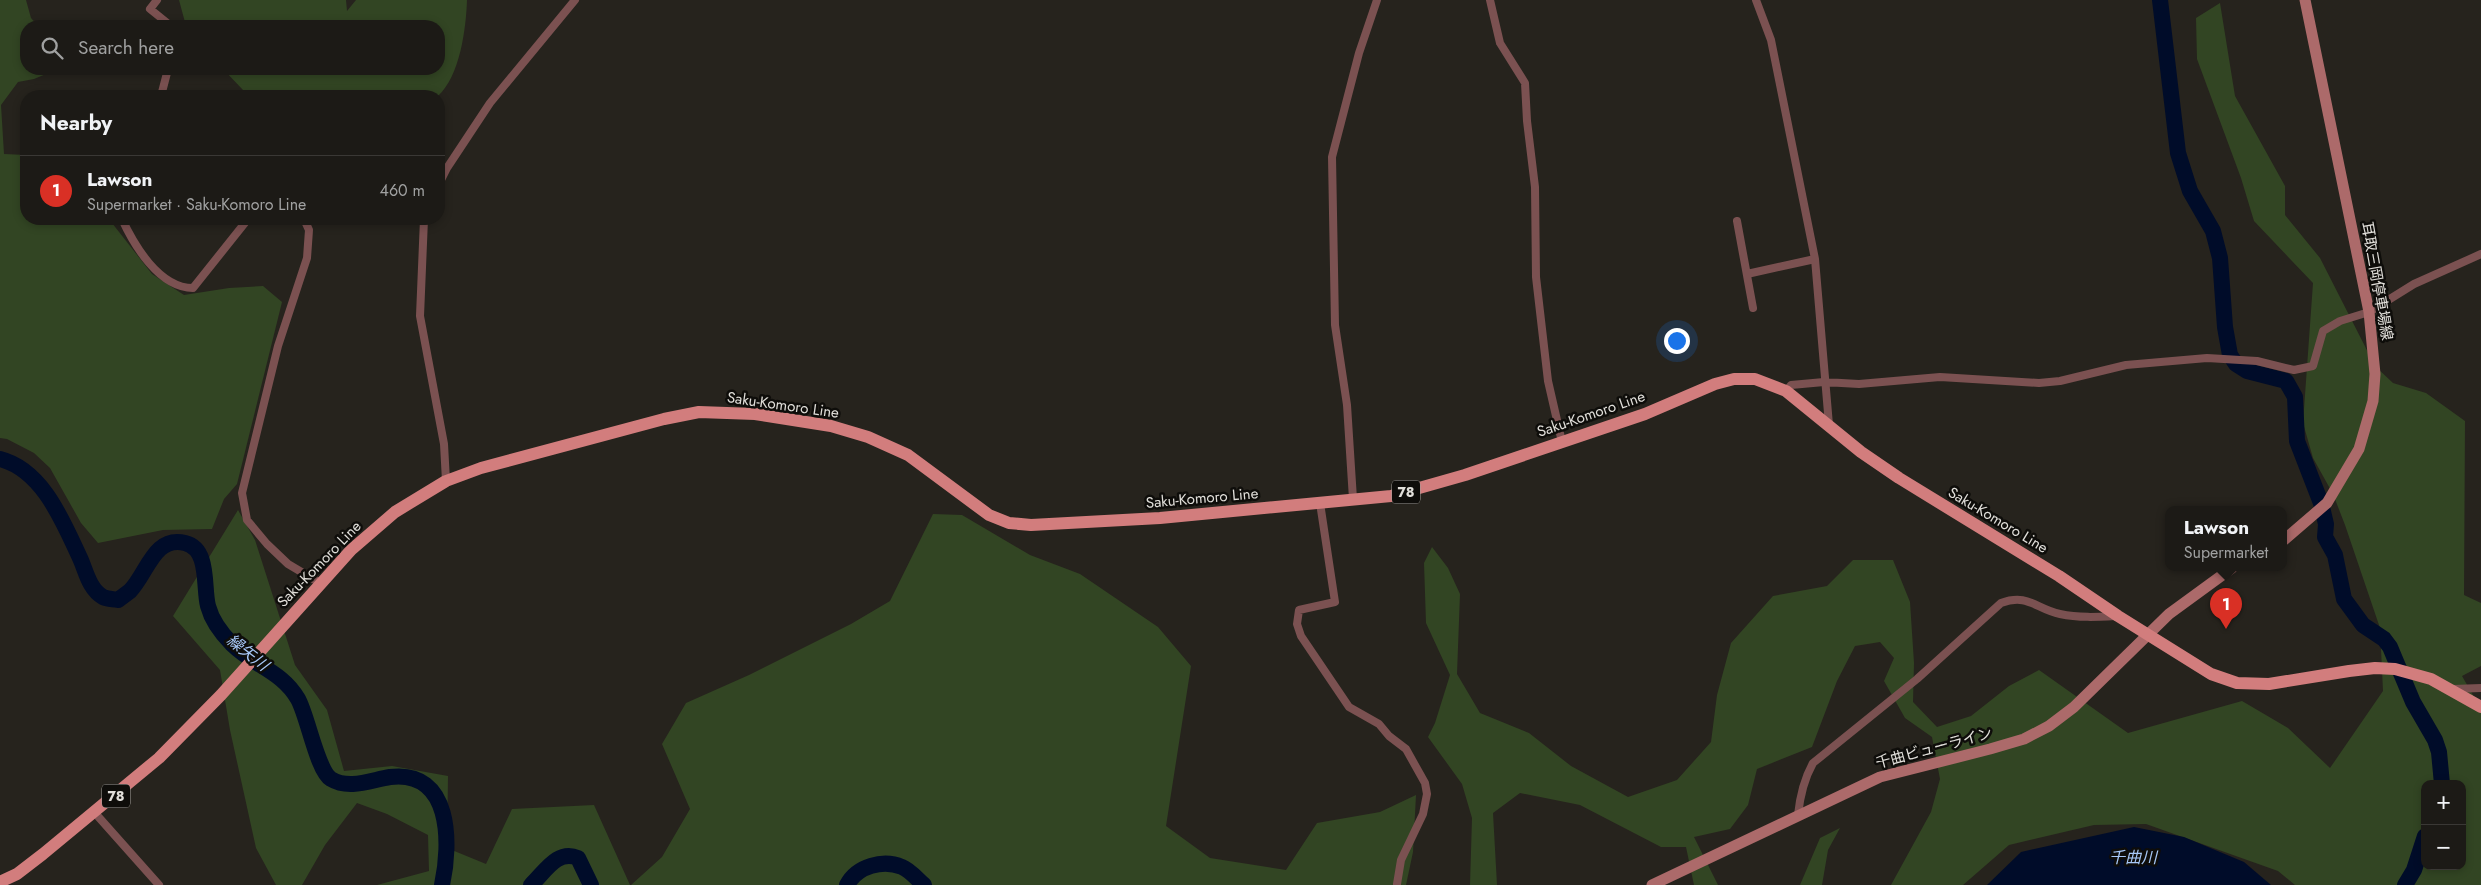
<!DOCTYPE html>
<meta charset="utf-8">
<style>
:root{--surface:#1c1a16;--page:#25231f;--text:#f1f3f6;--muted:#a0a1a1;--line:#3a3835;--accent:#d93025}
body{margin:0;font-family:Jost,"Noto Sans JP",sans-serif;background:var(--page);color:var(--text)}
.controls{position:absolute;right:15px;bottom:15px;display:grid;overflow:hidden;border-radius:10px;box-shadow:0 2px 8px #0003}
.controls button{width:45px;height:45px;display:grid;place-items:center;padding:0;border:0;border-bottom:1px solid var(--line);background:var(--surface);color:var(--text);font:25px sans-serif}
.you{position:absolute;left:1676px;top:340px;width:18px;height:18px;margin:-12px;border:4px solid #fff;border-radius:50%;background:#1a73e8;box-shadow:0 0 0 8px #1a73e833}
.badge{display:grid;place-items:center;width:32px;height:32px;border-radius:50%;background:var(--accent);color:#fff;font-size:16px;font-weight:700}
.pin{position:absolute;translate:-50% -41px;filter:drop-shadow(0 1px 2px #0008)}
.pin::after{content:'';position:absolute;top:26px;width:18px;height:15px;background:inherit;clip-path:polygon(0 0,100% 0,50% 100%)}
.popup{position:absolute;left:2165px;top:506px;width:122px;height:65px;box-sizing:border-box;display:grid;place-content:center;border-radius:10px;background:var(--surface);filter:drop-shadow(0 1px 4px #0005);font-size:16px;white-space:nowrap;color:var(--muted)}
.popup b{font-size:19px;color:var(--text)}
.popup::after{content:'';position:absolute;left:50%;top:100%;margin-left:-10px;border:10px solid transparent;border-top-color:var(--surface)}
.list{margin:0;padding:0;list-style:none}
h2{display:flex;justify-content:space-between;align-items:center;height:65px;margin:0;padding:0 20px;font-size:21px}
h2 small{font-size:16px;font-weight:400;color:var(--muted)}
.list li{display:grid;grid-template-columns:32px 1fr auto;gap:15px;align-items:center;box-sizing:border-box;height:70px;padding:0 20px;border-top:1px solid var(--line)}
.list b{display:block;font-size:19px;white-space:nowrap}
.list p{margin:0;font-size:16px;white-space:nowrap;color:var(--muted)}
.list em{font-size:16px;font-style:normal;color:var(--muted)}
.icon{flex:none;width:28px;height:28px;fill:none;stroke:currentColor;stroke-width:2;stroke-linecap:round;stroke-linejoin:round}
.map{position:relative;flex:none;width:2481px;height:885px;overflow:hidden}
.search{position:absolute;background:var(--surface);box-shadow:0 2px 8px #0003;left:20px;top:20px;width:425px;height:55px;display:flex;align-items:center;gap:12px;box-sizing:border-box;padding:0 18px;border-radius:20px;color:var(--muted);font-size:19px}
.panel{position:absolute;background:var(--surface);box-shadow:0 2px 8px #0003;left:20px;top:90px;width:425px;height:135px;border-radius:20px}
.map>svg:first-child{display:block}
</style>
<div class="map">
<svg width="2481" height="885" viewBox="0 0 2481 885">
<rect width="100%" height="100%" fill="#26231d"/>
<path fill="#324523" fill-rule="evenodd" d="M0,0H26L31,18L38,26H26V69H58L34,79L18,82L1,105L4,154L26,155V219H105L112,223L152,274L184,295L229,288L263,286L282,302L237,484L224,499L212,529L163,530L98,543L81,523L50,468L34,453L7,439L0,438Z
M179,0H346L347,11L356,0H467C466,29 460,76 438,96H259L243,90L223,69H439V26H186Z
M2220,3L2235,96L2285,186V215L2320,258L2375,366L2393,383L2426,393L2465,421L2464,595L2481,603V666L2462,676L2481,709V885H2295L2278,871L2146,824L2094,825L2009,845L1963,885H1891L1931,812L1940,779L1932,737L1905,718L1884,681L1894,658L1880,642L1855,646L1837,681L1812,747L1757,769L1748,805L1730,829L1694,837L1718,885H1694L1686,847H1661L1580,805L1520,793L1493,813L1497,885H1470L1472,818L1462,784L1428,737L1435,723L1450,675L1426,623L1424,563L1432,547L1448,568L1460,594L1457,674L1480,713L1529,733L1571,766L1628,797L1677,780L1711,742L1717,695L1731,643L1773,596L1827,586L1853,560H1893L1910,602L1914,663L1913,702L1937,727L1971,716L2009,686L2039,670L2128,733L2242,701L2288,728L2330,768L2383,691L2380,628L2345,525L2333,494L2313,458L2303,423L2313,283L2254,221L2241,178L2197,59L2196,18ZM2425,784H2462V866H2425Z
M238,510L255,540L295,665L327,710L344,771L392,766L448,776L447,848L486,864L512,809L594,805L630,885H377L429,871L428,835L387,814L357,803L325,845L302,885H276L256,848L230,730L220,670L173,616Z
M933,514L962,515L1030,555L1080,574L1158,627L1191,666L1166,826L1210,858L1286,870L1317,823L1380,812L1416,795L1413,852L1406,885H631L662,857L690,809L662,744L686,703L749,675L851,624L890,601Z
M1840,828L1828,850L1822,885H1800L1820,838Z"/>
<path fill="#000c29" d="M2134,827L2184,837L2244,862L2271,885H1987L2021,852Z"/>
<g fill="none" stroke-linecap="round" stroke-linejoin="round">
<path stroke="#000c29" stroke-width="16" d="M2160,0L2178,153L2190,191L2213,231L2220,258L2225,327L2230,355L2236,364L2247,371L2286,381L2295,397L2297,441L2321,503L2326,524L2325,537L2335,555L2344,599L2363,625L2384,639L2390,647L2413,702L2435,740L2439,752L2442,784
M0,459C43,470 63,522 80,558C86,571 89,589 103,597C107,599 113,599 118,600C122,597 126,594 130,591C147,574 154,535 185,543C210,549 203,587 208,606C212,621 222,634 232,644C254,666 282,671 298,699C308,717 317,770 331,779C349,790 371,780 390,777C452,769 451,844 442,885
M531,885C545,872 557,849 578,858L591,885
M847,885C857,866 883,859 902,867C910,870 918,880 924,885
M2405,885L2414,870L2425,836"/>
<path stroke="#7b5151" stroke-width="8" d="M157,0L150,9L171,26
M1490,0L1500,43L1525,83L1527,121L1535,187L1536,277L1548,381L1562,442
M1756,0L1771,40L1815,259L1829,425
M161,96L168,69
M439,184L447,168L490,103L575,0
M122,219C134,245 159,288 193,288L248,219
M304,219L309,230L307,258L278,346L242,493L247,520L267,544L288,564L320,583
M424,219L420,316L444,444L446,481
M1737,221L1753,308
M1747,274L1815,259
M1786,391L1791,385L1824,382L1859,384L1940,377L2039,383L2060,381L2126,365L2207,358L2257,361L2294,370L2313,366L2323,331L2340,321L2369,312L2414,284L2481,254
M1353,499L1347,405L1335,325L1332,157L1359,53L1377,0
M1320,503L1335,602L1299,610L1297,624L1301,636L1349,707L1379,724L1389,736L1406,749L1425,783L1427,794L1423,814L1401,860L1397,884
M2453,689L2481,688
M95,813L159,885
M1798,815C1800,796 1804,779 1813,763L1917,679L2001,603C2028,593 2036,609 2060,614C2079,618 2097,617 2116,616"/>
<path stroke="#ac6a6a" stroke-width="11" d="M2284,540L2327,503L2359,449L2373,401L2375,374L2369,312L2305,0
M1652,885L1880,777L1990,749L2024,739L2049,726L2074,707L2169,614L2232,568"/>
<path stroke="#d27d7d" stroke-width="12" d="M0,882L17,874L43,854L159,758L221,695L351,550L395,512L446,481L481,468L664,419L699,412L755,414L831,426L868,437L908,455L989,515L1009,523L1031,525L1160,518L1391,496L1465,475L1645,414L1715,384L1734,379H1755L1786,391L1861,452L1899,478L2059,576L2118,616L2211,674L2237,683L2269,684L2349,671L2375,668L2395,669L2431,679L2481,707"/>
</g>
<g text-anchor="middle" stroke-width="5" stroke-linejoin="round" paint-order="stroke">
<g fill="#0e0d0a" stroke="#a2a09c" stroke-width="1">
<rect x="1392" y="480.5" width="28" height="23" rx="4"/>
<rect x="102" y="784.5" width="28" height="23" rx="4"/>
</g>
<g font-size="14" font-weight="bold" fill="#e1dfda">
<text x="1406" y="497">78</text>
<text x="116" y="801">78</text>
</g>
<g font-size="15" fill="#e1dfda" stroke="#0e0d0a">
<text transform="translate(2377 281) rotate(80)" y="5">耳取三岡停車場線</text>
<text transform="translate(783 405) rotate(8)" y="5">Saku-Komoro Line</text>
<text transform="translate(1591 414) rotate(-19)" y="5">Saku-Komoro Line</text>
<text transform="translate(1202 498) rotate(-5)" y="5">Saku-Komoro Line</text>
<text transform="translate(1998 520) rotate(31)" y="5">Saku-Komoro Line</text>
<text transform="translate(319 564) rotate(-46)" y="5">Saku-Komoro Line</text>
<text transform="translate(1934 748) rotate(-15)" y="5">千曲ビューライン</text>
</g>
<g font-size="16" font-style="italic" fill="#a7c8f7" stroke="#0e0d0a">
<text transform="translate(248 652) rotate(38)" y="6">繰矢川</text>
<text x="2133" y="863">千曲川</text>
</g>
</g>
</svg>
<div class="controls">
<button>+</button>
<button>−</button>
</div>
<div class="you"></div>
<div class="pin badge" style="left:2226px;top:629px">1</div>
<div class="popup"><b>Lawson</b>Supermarket</div>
<div class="search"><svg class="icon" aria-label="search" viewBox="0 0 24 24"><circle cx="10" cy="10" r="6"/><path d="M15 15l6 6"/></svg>Search here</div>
<section class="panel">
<h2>Nearby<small></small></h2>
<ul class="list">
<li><span class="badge">1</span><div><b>Lawson</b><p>Supermarket · Saku-Komoro Line</p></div><em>460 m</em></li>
</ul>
</section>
</div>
